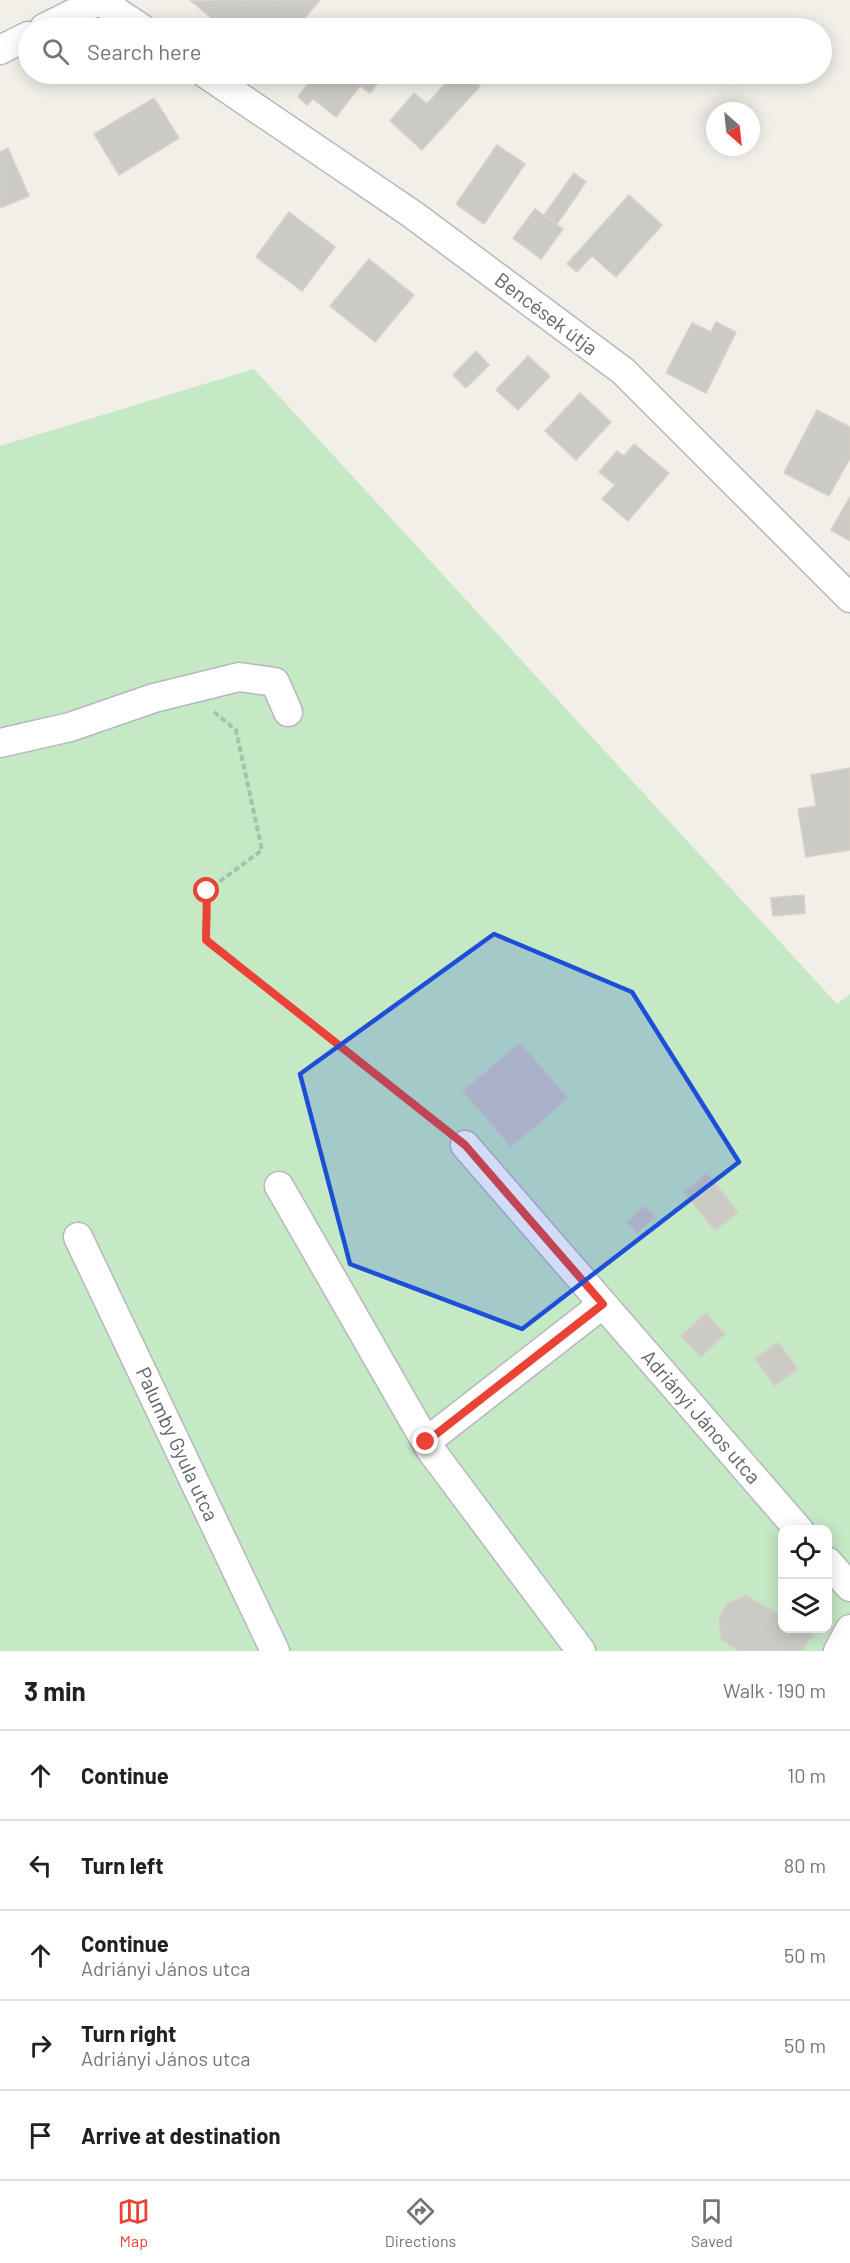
<!DOCTYPE html>
<meta charset="utf-8">
<style>
:root{--surface:#fff;--page:#f6f6f6;--text:#202124;--muted:#757577;--line:#e0e0e0;--accent:#ea4335}
body{margin:0;font-family:Barlow,sans-serif;background:var(--page);color:var(--text)}
.controls{position:absolute;right:18px;bottom:18px;display:grid;overflow:hidden;border-radius:12px;box-shadow:0 3px 15px #0003}
.controls button{width:54px;height:54px;display:grid;place-items:center;padding:0;border:0;border-bottom:2px solid var(--line);background:var(--surface);color:var(--text);font:30px sans-serif}
.compass{position:absolute;left:706px;top:102px;width:54px;height:54px;border-radius:50%;background:var(--surface);box-shadow:0 3px 15px #0003;rotate:153deg}
.stop{position:absolute;width:18px;height:18px;margin:-14px;border:4px solid #ea4335;border-radius:50%;background:#fff}
.stop.end{background:#ea4335;border-color:#fff;box-shadow:0 2px 6px #0008}
.list{margin:0;padding:0;list-style:none}
h2{display:flex;justify-content:space-between;align-items:center;height:78px;margin:0;padding:0 24px;font-size:26px}
h2 small{font-size:20px;font-weight:400;color:var(--muted)}
.list li{display:grid;grid-template-columns:39px 1fr auto;gap:18px;align-items:center;box-sizing:border-box;height:90px;padding:0 24px;border-top:2px solid var(--line)}
.list b{display:block;font-size:22px;white-space:nowrap}
.list p{margin:0;font-size:20px;white-space:nowrap;color:var(--muted)}
.list em{font-size:20px;font-style:normal;color:var(--muted)}
.icon{flex:none;width:33px;height:33px;fill:none;stroke:currentColor;stroke-width:2;stroke-linecap:round;stroke-linejoin:round}
.map{position:relative;flex:none;width:850px;height:1651px;overflow:hidden}
.search{position:absolute;background:var(--surface);box-shadow:0 3px 15px #0003;left:18px;right:18px;top:18px;height:66px;display:flex;align-items:center;gap:15px;box-sizing:border-box;padding:0 21px;border-radius:33px;color:var(--muted);font-size:22px}
.sheet{height:528px;background:var(--surface)}
nav{display:flex;justify-content:space-around;align-items:center;box-sizing:border-box;height:84px;border-top:2px solid var(--line);background:var(--surface);font-size:16px;color:var(--muted)}
nav a{display:grid;justify-items:center;gap:3px}
nav .on{color:var(--accent)}
.map>svg:first-child{display:block}
</style>
<div class="map">
<svg width="850" height="1651" viewBox="0 0 850 1651">
<rect width="100%" height="100%" fill="#f1efe8"/>
<path fill="#c5e8c5" fill-rule="evenodd" d="M254,369L837,1004L850,994V1651H0V446ZM782,1530H828V1628H782Z"/>
<path fill="#cccac5" stroke="#d6d1c6" stroke-width="1.5" d="M320,0L296,28L291,26L290,28H217L220,25L191,1Z
M327,74H385L370,93L360,86L336,117L313,99L307,105L298,97L313,77L320,82Z
M454,74H466L480,86L422,150L390,121L414,93L427,104Z
M154,98L179,138L119,175L94,134Z
M497,145L525,164L484,224L456,204Z
M8,148L29,196L0,208V152Z
M574,173L586,182L557,224L544,215Z
M629,195L662,225L616,277L592,256L577,272L567,264Z
M535,209L563,229L541,259L513,238Z
M289,212L335,247L302,291L256,257Z
M369,259L414,295L375,342L330,306Z
M716,322L736,332L706,393L666,373L692,323L711,332Z
M476,351L489,365L466,388L453,375Z
M528,356L550,376L518,410L496,390Z
M580,393L611,422L576,460L545,431Z
M817,410L850,427V458L829,496L784,473Z
M634,444L669,473L628,521L602,499L615,485L599,472L617,451L624,456Z
M850,497V541L831,530Z
M850,768V850L806,857L798,809L816,806L811,775Z
M804,895L805,913L773,916L771,898Z
M520,1043L568,1098L511,1147L463,1091Z
M707,1173L738,1212L715,1231L684,1192Z
M645,1206L655,1217L637,1233L627,1222Z
M706,1313L725,1334L701,1357L681,1336Z
M778,1342L798,1369L775,1386L755,1359Z
M746,1595L782,1617V1628H802L813,1635L802,1651H738L721,1639L719,1617L727,1604Z"/>
<g fill="none" stroke-linecap="round" stroke-linejoin="round">
<g stroke="#b5b8bc" stroke-width="31">
<path id="minor" d="M99,0L141,28
M44,28L100,0
M0,50L28,36
M206,74L412,214L623,371L850,598
M0,743L70,727L154,698L239,677L275,682L288,712
M465,1145L799,1530
M279,1186L430,1449L581,1651
M78,1237L275,1651
M426,1442L603,1304
M828,1562L850,1587
M838,1651L850,1629"/>
</g>
<path stroke="#9cc7a9" stroke-width="4" stroke-dasharray="6 3" stroke-linecap="butt" d="M214,712L236,730L262,850L207,891L206,940L443,1128"/>
<use href="#minor" stroke="#fff" stroke-width="28"/>
</g>
<g fill="none" stroke-linecap="round" stroke-linejoin="round">
<path stroke="#ea4335" stroke-width="8" d="M207,891L206,940L465,1145L603,1304L426,1442"/>
</g>
<path fill="#1d4ed8" fill-opacity="0.2" stroke="#1d4ed8" stroke-width="4.5" stroke-linejoin="round" d="M494,934L632,992L739,1162L522,1329L350,1264L300,1074Z"/>
<g text-anchor="middle" stroke-width="6" stroke-linejoin="round" paint-order="stroke">
<g font-size="20" fill="#5f6368" stroke="#fff">
<text transform="translate(546 314) rotate(37)" y="7">Bencések útja</text>
<text transform="translate(701 1417) rotate(49)" y="7">Adriányi János utca</text>
<text transform="translate(177 1444) rotate(65)" y="7">Palumby Gyula utca</text>
</g>
</g>
</svg>
<div class="controls">
<button><svg class="icon" aria-label="locate" viewBox="0 0 24 24"><circle cx="12" cy="12" r="6"/><path d="M12 2v4M12 18v4M2 12h4M18 12h4"/></svg></button>
<button><svg class="icon" aria-label="layers" viewBox="0 0 24 24"><path d="M12 4l9 5-9 5-9-5zM3 14l9 5 9-5"/></svg></button>
</div>
<svg class="compass" viewBox="-18 -18 36 36"><path d="M0-13l5 13h-10z" fill="#e53935"/><path d="M0 13l5-13h-10z" fill="#757577"/></svg>
<div class="stop" style="left:207px;top:891px"></div>
<div class="stop end" style="left:426px;top:1442px"></div>
<div class="search"><svg class="icon" aria-label="search" viewBox="0 0 24 24"><circle cx="10" cy="10" r="6"/><path d="M15 15l6 6"/></svg>Search here</div>
</div>
<section class="sheet">
<h2>3 min<small>Walk · 190 m</small></h2>
<ul class="list">
<li><svg class="icon" aria-label="ahead" viewBox="0 0 24 24"><path d="M12 20V5M6 11l6-6 6 6"/></svg><div><b>Continue</b></div><em>10 m</em></li>
<li><svg class="icon" aria-label="left" viewBox="0 0 24 24"><path d="M17 20v-9H6M10 6l-5 5 5 5"/></svg><div><b>Turn left</b></div><em>80 m</em></li>
<li><svg class="icon" aria-label="ahead" viewBox="0 0 24 24"><path d="M12 20V5M6 11l6-6 6 6"/></svg><div><b>Continue</b><p>Adriányi János utca</p></div><em>50 m</em></li>
<li><svg class="icon" aria-label="right" viewBox="0 0 24 24"><path d="M7 20v-9h11M14 6l5 5-5 5"/></svg><div><b>Turn right</b><p>Adriányi János utca</p></div><em>50 m</em></li>
<li><svg class="icon" aria-label="arrive" viewBox="0 0 24 24"><path d="M6 21V4h12l-3 4 3 4H6"/></svg><div><b>Arrive at destination</b></div></li>
</ul>
</section>
<nav>
<a class="on"><svg class="icon" aria-label="map" viewBox="0 0 24 24"><path d="M3 6l6-2 6 2 6-2v14l-6 2-6-2-6 2zM9 4v14M15 6v14"/></svg>Map</a>
<a><svg class="icon" aria-label="directions" viewBox="0 0 24 24"><path d="M12 3l9 9-9 9-9-9zM9 14v-3h6M13 9l2 2-2 2"/></svg>Directions</a>
<a><svg class="icon" aria-label="saved" viewBox="0 0 24 24"><path d="M7 4h10v16l-5-4-5 4z"/></svg>Saved</a>
</nav>
